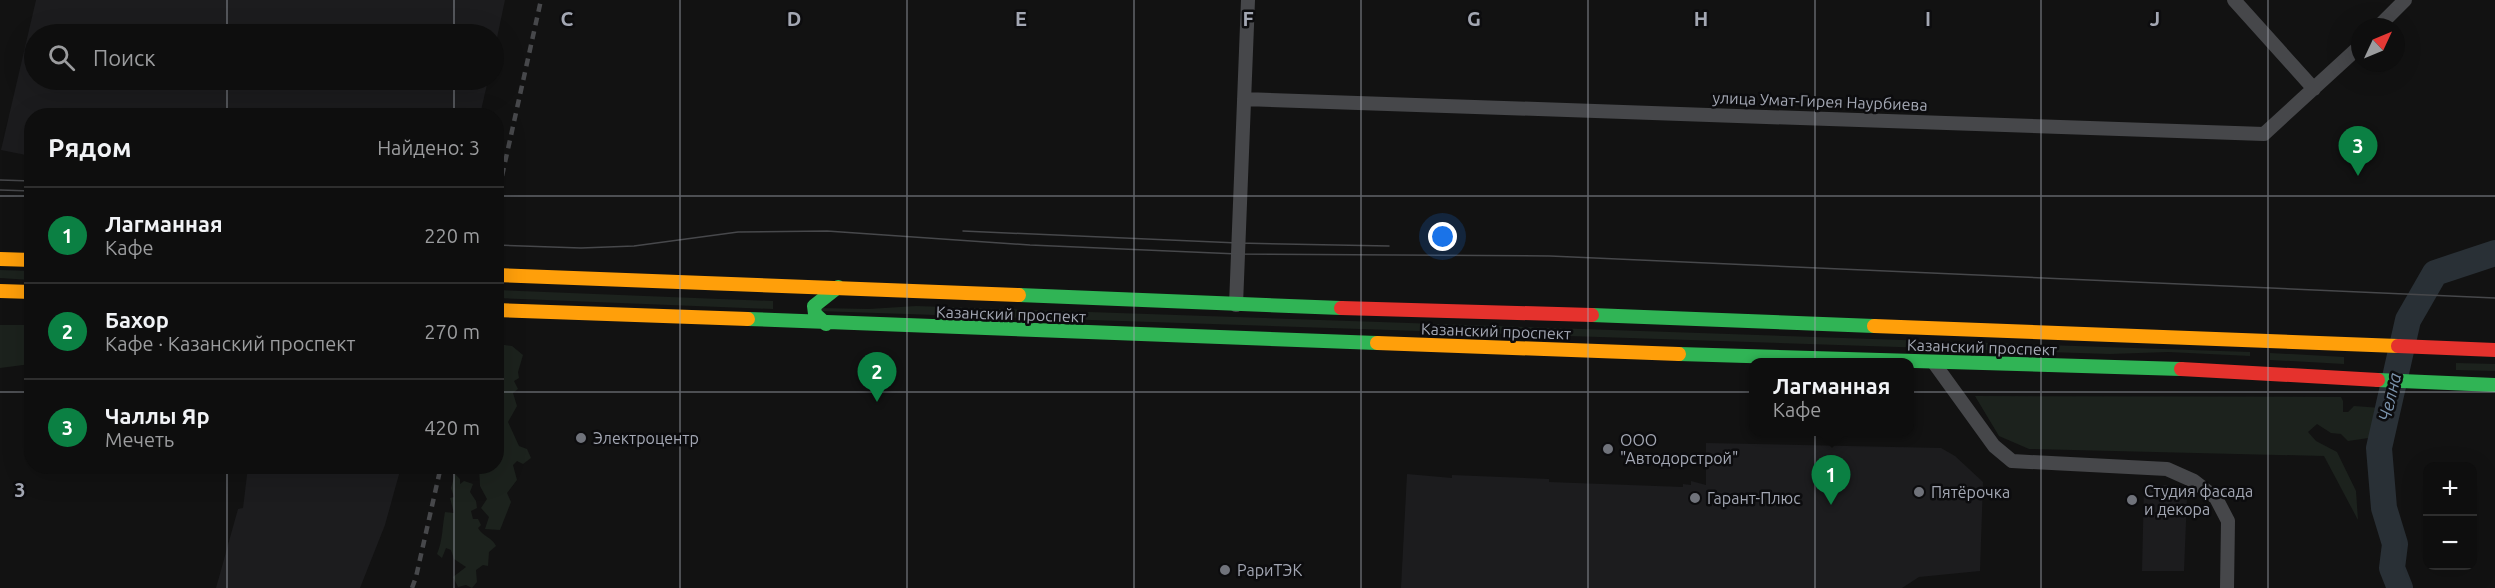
<!DOCTYPE html>
<html lang="ru">
<meta charset="utf-8">
<style>
:root{--surface:#0e0e0e;--page:#171717;--text:#f1f3f6;--muted:#9b9c9e;--line:#2e2e2e;--accent:#0b8043}
body{margin:0;font-family:Ubuntu,sans-serif;background:var(--page);color:var(--text)}
.controls{position:absolute;right:18px;bottom:18px;display:grid;overflow:hidden;border-radius:12px;box-shadow:0 6px 24px #0002}
.controls button{width:54px;height:54px;display:grid;place-items:center;padding:0;border:0;border-bottom:2px solid var(--line);background:var(--surface);color:var(--text);font:30px sans-serif}
.compass{position:absolute;left:2351px;top:18px;width:54px;height:54px;border-radius:50%;background:var(--surface);box-shadow:0 6px 24px #0002;rotate:46deg}
.you{position:absolute;left:1443px;top:237px;width:21px;height:21px;margin:-15px;border:4px solid #fff;border-radius:50%;background:#1a73e8;box-shadow:0 0 0 9px #1a73e833}
.badge{display:grid;place-items:center;width:39px;height:39px;border-radius:50%;background:var(--accent);color:#fff;font-size:20px;font-weight:700}
.pin{position:absolute;translate:-50% -50px;filter:drop-shadow(0 2px 3px #0008)}
.pin::after{content:'';position:absolute;top:32px;width:21px;height:18px;background:inherit;clip-path:polygon(0 0,100% 0,50% 100%)}
.popup{position:absolute;left:1749px;top:358px;width:165px;height:78px;box-sizing:border-box;display:grid;place-content:center;border-radius:12px;background:var(--surface);filter:drop-shadow(0 2px 4px #0005);font-size:20px;white-space:nowrap;color:var(--muted)}
.popup b{font-size:22px;color:var(--text)}
.popup::after{content:'';position:absolute;left:50%;top:100%;margin-left:-12px;border:12px solid transparent;border-top-color:var(--surface)}
.list{margin:0;padding:0;list-style:none}
h2{display:flex;justify-content:space-between;align-items:center;height:78px;margin:0;padding:0 24px;font-size:26px}
h2 small{font-size:20px;font-weight:400;color:var(--muted)}
.list li{display:grid;grid-template-columns:39px 1fr auto;gap:18px;align-items:center;box-sizing:border-box;height:96px;padding:0 24px;border-top:2px solid var(--line)}
.list b{display:block;font-size:22px;white-space:nowrap}
.list p{margin:0;font-size:20px;white-space:nowrap;color:var(--muted)}
.list em{font-size:20px;font-style:normal;color:var(--muted)}
.icon{flex:none;width:33px;height:33px;fill:none;stroke:currentColor;stroke-width:2;stroke-linecap:round;stroke-linejoin:round}
.map{position:relative;flex:none;width:2495px;height:588px;overflow:hidden}
.search{position:absolute;background:var(--surface);box-shadow:0 6px 24px #0002;left:24px;top:24px;width:480px;height:66px;display:flex;align-items:center;gap:15px;box-sizing:border-box;padding:0 21px;border-radius:33px;color:var(--muted);font-size:22px}
.panel{position:absolute;background:var(--surface);box-shadow:0 6px 24px #0002;left:24px;top:108px;width:480px;height:366px;border-radius:24px}
.map>svg:first-child{display:block}
</style>
<div class="map">
<svg width="2495" height="588" viewBox="0 0 2495 588">
<rect width="100%" height="100%" fill="#121212"/>
<path fill="#1c1c1e" d="M36,0H505L494,52V34H34V80H488L480,115L32,116L31,156L1,150Z
M1706,443L1941,448L1955,456L1983,482L1980,571L1919,577L1902,588H1401L1407,474L1452,478V475L1549,479V482L1683,487V484L1691,485V481L1706,485Z
M248,467H401L385,525L360,588H216L238,509L243,508Z
M2167,485L2187,498L2184,571H2142L2144,486Z"/>
<path fill="#1c221d" d="M0,270L31,271V280L0,278Z
M497,290L773,301V309L497,298Z
M916,306L2250,352V356L2168,352L2110,354L818,311V308L869,309Z
M0,325H31V364L0,368Z
M497,344L512,346L523,355L518,372L519,378L514,381L518,389L513,393L517,406L508,422L519,446L527,449L531,458L523,464L517,461L513,465L517,480L507,493L511,502L500,530L485,529L489,517L481,508L487,499L480,486L479,467L496,466V414L499,402L496,399Z
M2270,353L2344,357V364L2270,360Z
M2456,363L2495,364V371L2456,370Z
M1975,396L2341,397L2343,401V412H2348L2354,406L2381,408L2375,437L2348,441L2341,434L2331,433L2317,424L2308,432L2316,441L2337,452L2356,491L2358,520L2324,456L2029,449L1999,436Z
M455,474L460,479V484L464,481L473,484L470,492L476,501L477,508L471,511L473,519H478L481,525L478,528C483,537 492,537 496,546L489,552L488,566L483,565L476,570L477,582L472,588L466,585L458,587L453,577L466,567L454,559L451,550L446,548L442,558L437,554C443,540 442,527 445,512L454,513L450,498L454,497L451,488Z"/>
<g fill="none" stroke-linecap="round" stroke-linejoin="round">
<path stroke="#293036" stroke-width="26" d="M2400,588L2392,568L2395,544L2384,508L2379,448L2408,320L2435,273L2495,253"/>
<path stroke="#46474a" stroke-width="14" d="M2234,0L2314,89
M2378,27L2405,0
M1244,99L2264,134L2360,46
M1236,305L1248,0
M1934,363L1994,446L2012,461L2167,469L2194,481L2216,498L2228,521L2227,588"/>
<path stroke="#30b455" stroke-width="14" d="M1019,295L1341,308
M1592,315L1874,326
M748,319L1377,343
M826,324L815,314L814,306L838,287
M1679,354L2181,369
M2378,380L2495,385"/>
<path stroke="#ff9f0a" stroke-width="14" d="M0,259L32,260
M496,275L1019,295
M0,291L32,292
M496,310L748,319
M1874,326L2398,346
M1377,343L1679,354"/>
<path stroke="#e5322d" stroke-width="14" d="M1341,308L1592,315
M2398,346L2495,350
M2181,369L2378,380"/>
<path stroke="#47484b" stroke-width="1.5" d="M0,180L32,181
M0,190L32,191
M963,231L1238,243L1389,246
M496,245L581,248L634,246L738,232L827,231L1030,245L1238,254L1550,256L2495,298"/>
<path stroke="#47484b" stroke-width="4.5" stroke-dasharray="8 6" stroke-linecap="butt" d="M496,203L541,0
M412,588L416,577L441,466"/>
</g>
<path fill="none" stroke="#a3a7b3" stroke-width="1.5" stroke-opacity="0.55" d="M227,0V34M454,0V34M680,0V588M907,0V588M1134,0V588M1361,0V588M1588,0V588M1815,0V588M2041,0V588M2268,0V588M227,80V116M454,80V116M0,196H32M496,196H2495M0,392H32M496,392H2495M227,466V588M454,466V588"/>
<g fill="#70737b" stroke="#0c0c0e" stroke-width="2">
<circle cx="581" cy="438" r="6"/>
<circle cx="1608" cy="449" r="6"/>
<circle cx="1919" cy="492" r="6"/>
<circle cx="1695" cy="498" r="6"/>
<circle cx="2132" cy="500" r="6"/>
<circle cx="1225" cy="570" r="6"/>
</g>
<g text-anchor="middle" stroke-width="5" stroke-linejoin="round" paint-order="stroke">
<g font-size="16" fill="#a3a7b3" stroke="#0c0c0e">
<text transform="translate(1820 101) rotate(2)" y="6">улица Умат-Гирея Наурбиева</text>
<text transform="translate(1011 314) rotate(2)" y="6">Казанский проспект</text>
<text transform="translate(1496 331) rotate(2)" y="6">Казанский проспект</text>
<text transform="translate(1982 347) rotate(2)" y="6">Казанский проспект</text>
</g>
<g font-size="16" fill="#a3a7b3" stroke="#0c0c0e" text-anchor="start">
<text x="593" y="444">Электроцентр</text>
<text x="1620" y="446">ООО<tspan x="1620" dy="18">"Автодорстрой"</tspan></text>
<text x="2144" y="497">Студия фасада<tspan x="2144" dy="18">и декора</tspan></text>
<text x="1931" y="498">Пятёрочка</text>
<text x="1707" y="504">Гарант-Плюс</text>
<text x="1237" y="576">РариТЭК</text>
</g>
<g font-size="18" font-style="italic" fill="#7b93ac" stroke="#0c0c0e">
<text transform="translate(2390 397) rotate(-77)" y="6">Челна</text>
</g>
</g>
<g font-size="20" text-anchor="middle" font-weight="bold" fill="#a3a7b3" stroke="#0c0c0e" stroke-width="5" stroke-linejoin="round" paint-order="stroke">
<text x="567" y="26">C</text>
<text x="794" y="26">D</text>
<text x="1021" y="26">E</text>
<text x="1248" y="26">F</text>
<text x="1474" y="26">G</text>
<text x="1701" y="26">H</text>
<text x="1928" y="26">I</text>
<text x="2155" y="26">J</text>
<text x="20" y="497">3</text>
</g>
</svg>
<div class="controls">
<button>+</button>
<button>−</button>
</div>
<svg class="compass" viewBox="-18 -18 36 36"><path d="M0-13l5 13h-10z" fill="#e53935"/><path d="M0 13l5-13h-10z" fill="#9b9c9e"/></svg>
<div class="you"></div>
<div class="pin badge" style="left:1831px;top:505px">1</div>
<div class="popup"><b>Лагманная</b>Кафе</div>
<div class="pin badge" style="left:877px;top:402px">2</div>
<div class="pin badge" style="left:2358px;top:176px">3</div>
<div class="search"><svg class="icon" aria-label="search" viewBox="0 0 24 24"><circle cx="10" cy="10" r="6"/><path d="M15 15l6 6"/></svg>Поиск</div>
<section class="panel">
<h2>Рядом<small>Найдено: 3</small></h2>
<ul class="list">
<li><span class="badge">1</span><div><b>Лагманная</b><p>Кафе</p></div><em>220 m</em></li>
<li><span class="badge">2</span><div><b>Бахор</b><p>Кафе · Казанский проспект</p></div><em>270 m</em></li>
<li><span class="badge">3</span><div><b>Чаллы Яр</b><p>Мечеть</p></div><em>420 m</em></li>
</ul>
</section>
</div>
